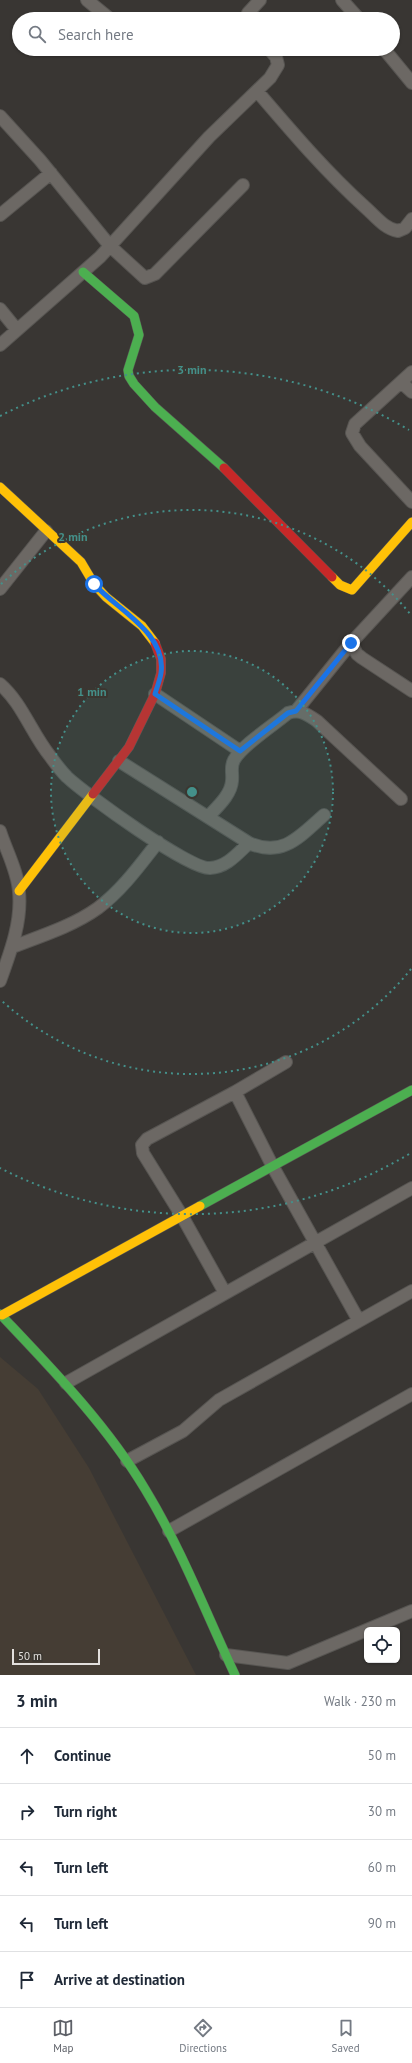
<!DOCTYPE html>
<meta charset="utf-8">
<style>
:root{--surface:#fff;--page:#f2f2f3;--text:#1f2937;--muted:#747a83;--line:#e0e1e3;--accent:#5d6067}
body{margin:0;font-family:"PT Sans",sans-serif;background:var(--page);color:var(--text)}
.controls{position:absolute;right:12px;bottom:12px;display:grid;overflow:hidden;border-radius:6px;box-shadow:0 1px 3px #0004}
.controls button{width:36px;height:36px;display:grid;place-items:center;padding:0;border:0;border-bottom:1px solid var(--line);background:var(--surface);color:var(--text);font:20px sans-serif}
.scale{position:absolute;left:12px;bottom:10px;width:88px;box-sizing:border-box;padding-left:4px;border:2px solid #e3e0dd;border-top:0;font-size:11px;line-height:14px;white-space:nowrap;color:#e3e0dd;-webkit-text-stroke:3px #3b3731;paint-order:stroke}
.stop{position:absolute;width:12px;height:12px;margin:-9px;border:3px solid #1a73e8;border-radius:50%;background:#fff}
.stop.end{background:#1a73e8;border-color:#fff;box-shadow:0 1px 4px #0008}
.list{margin:0;padding:0;list-style:none}
h2{display:flex;justify-content:space-between;align-items:center;height:52px;margin:0;padding:0 16px;font-size:17px}
h2 small{font-size:13px;font-weight:400;color:var(--muted)}
.list li{display:grid;grid-template-columns:26px 1fr auto;gap:12px;align-items:center;box-sizing:border-box;height:56px;padding:0 16px;border-top:1px solid var(--line)}
.list b{display:block;font-size:15px;white-space:nowrap}
.list em{font-size:13px;font-style:normal;color:var(--muted)}
.icon{flex:none;width:22px;height:22px;fill:none;stroke:currentColor;stroke-width:2;stroke-linecap:round;stroke-linejoin:round}
.map{position:relative;flex:none;width:412px;height:1675px;overflow:hidden}
.search{position:absolute;background:var(--surface);box-shadow:0 1px 3px #0004;left:12px;right:12px;top:12px;height:44px;display:flex;align-items:center;gap:10px;box-sizing:border-box;padding:0 14px;border-radius:22px;color:var(--muted);font-size:15px}
.sheet{height:332px;background:var(--surface)}
nav{display:flex;justify-content:space-around;align-items:center;box-sizing:border-box;height:56px;border-top:1px solid var(--line);background:var(--surface);font-size:11px;color:var(--muted)}
nav a{display:grid;justify-items:center;gap:2px}
nav .on{color:var(--accent)}
.map>svg:first-child{display:block}
</style>
<div class="map">
<svg width="412" height="1675" viewBox="0 0 412 1675">
<rect width="100%" height="100%" fill="#393633"/>
<path fill="#453d34" d="M0,1357L38,1389L89,1468L196,1675H0Z"/>
<g fill="none" stroke-linecap="round" stroke-linejoin="round">
<g stroke="#575552" stroke-width="14">
<path id="street" d="M87,0L110,19
M342,0L359,19
M247,19L248,13L260,0
M384,49L412,83
M257,91C292,132 326,172 366,208C376,217 385,229 398,231L405,228L412,219
M0,116L40,160L110,246L145,278L155,274L243,185
M0,215L51,173
M0,309L17,330
M0,345L100,257L209,137L270,78L278,65L276,57L269,49
M412,372L355,424L352,433L360,446L412,502
M401,382L412,392
M0,589L46,531
M351,643L357,654L362,658L412,691
M0,684C22,703 32,734 50,756C55,763 61,771 67,777C85,794 190,870 210,868C227,867 237,854 249,843
M155,694L240,751
M296,711L351,643L412,577
M119,761L249,843C283,858 300,836 324,815
M208,817C217,807 231,795 232,781C233,773 230,767 234,760C242,745 274,725 288,713C300,709 307,714 317,721L401,799
M0,831C6,850 18,872 19,892C22,922 10,953 0,981
M12,947C41,936 73,926 98,908C122,890 140,865 158,842
M235,1092L273,1167L359,1321
M225,1293L182,1216L143,1153L142,1145L147,1139L235,1092L286,1062
M66,1383L412,1188
M127,1461L183,1431L219,1400L412,1291
M169,1531L412,1394
M226,1655L288,1663L412,1611"/>
</g>
<g stroke="#575552" stroke-width="10">
<path id="fast" d="M83,272L134,316L139,335L128,370L129,376L134,384L155,407L224,468
M200,1206L412,1090
M0,1314C52,1369 106,1424 145,1489C181,1548 206,1613 235,1675"/>
</g>
<g stroke="#575552" stroke-width="10">
<path id="slow" d="M0,487L81,562L94,584L106,597L142,626L155,643
M332,577L340,585L352,590L412,522
M19,891L93,794
M2,1315L200,1206"/>
</g>
<g stroke="#575552" stroke-width="10">
<path id="jam" d="M224,468L332,577
M93,794L129,747L155,694L161,673V659L155,643"/>
</g>
<use href="#street" stroke="#6c6864" stroke-width="12"/>
<use href="#fast" stroke="#4caf50" stroke-width="9"/>
<use href="#slow" stroke="#ffc107" stroke-width="9"/>
<use href="#jam" stroke="#c62828" stroke-width="9"/>
</g>
<g fill="none" stroke-linecap="round" stroke-linejoin="round">
<path stroke="#1a73e8" stroke-width="5" d="M94,584C116,609 167,633 161,673C160,680 157,687 155,694L240,751L288,713L296,711L351,643"/>
</g>
<circle cx="192" cy="792" r="141" fill="#44908a" fill-opacity=".12"/>
<g fill="none" stroke="#44908a" stroke-width="2" stroke-dasharray="2 4">
<circle cx="192" cy="792" r="141"/>
<path d="M411 969A282 282 0 0 1 1 1000M1 584A282 282 0 0 1 411 615"/>
<path d="M409 1154A422 422 0 0 1 0 1168M0 416A422 422 0 0 1 409 430"/>
</g>
<circle cx="192" cy="792" r="6" fill="#44908a" stroke="#3b3731" stroke-width="2"/>
<g font-size="12" text-anchor="middle" font-weight="bold" fill="#44908a" stroke="#3b3731" stroke-width="4" stroke-linejoin="round" paint-order="stroke">
<text x="192" y="374">3 min</text>
<text x="73" y="541">2 min</text>
<text x="92" y="696">1 min</text>
</g>
</svg>
<div class="controls">
<button><svg class="icon" aria-label="locate" viewBox="0 0 24 24"><circle cx="12" cy="12" r="6"/><path d="M12 2v4M12 18v4M2 12h4M18 12h4"/></svg></button>
</div>
<div class="scale">50 m</div>
<div class="stop" style="left:94px;top:584px"></div>
<div class="stop end" style="left:351px;top:643px"></div>
<div class="search"><svg class="icon" aria-label="search" viewBox="0 0 24 24"><circle cx="10" cy="10" r="6"/><path d="M15 15l6 6"/></svg>Search here</div>
</div>
<section class="sheet">
<h2>3 min<small>Walk · 230 m</small></h2>
<ul class="list">
<li><svg class="icon" aria-label="ahead" viewBox="0 0 24 24"><path d="M12 20V5M6 11l6-6 6 6"/></svg><div><b>Continue</b></div><em>50 m</em></li>
<li><svg class="icon" aria-label="right" viewBox="0 0 24 24"><path d="M7 20v-9h11M14 6l5 5-5 5"/></svg><div><b>Turn right</b></div><em>30 m</em></li>
<li><svg class="icon" aria-label="left" viewBox="0 0 24 24"><path d="M17 20v-9H6M10 6l-5 5 5 5"/></svg><div><b>Turn left</b></div><em>60 m</em></li>
<li><svg class="icon" aria-label="left" viewBox="0 0 24 24"><path d="M17 20v-9H6M10 6l-5 5 5 5"/></svg><div><b>Turn left</b></div><em>90 m</em></li>
<li><svg class="icon" aria-label="arrive" viewBox="0 0 24 24"><path d="M6 21V4h12l-3 4 3 4H6"/></svg><div><b>Arrive at destination</b></div></li>
</ul>
</section>
<nav>
<a class="on"><svg class="icon" aria-label="map" viewBox="0 0 24 24"><path d="M3 6l6-2 6 2 6-2v14l-6 2-6-2-6 2zM9 4v14M15 6v14"/></svg>Map</a>
<a><svg class="icon" aria-label="directions" viewBox="0 0 24 24"><path d="M12 3l9 9-9 9-9-9zM9 14v-3h6M13 9l2 2-2 2"/></svg>Directions</a>
<a><svg class="icon" aria-label="saved" viewBox="0 0 24 24"><path d="M7 4h10v16l-5-4-5 4z"/></svg>Saved</a>
</nav>
